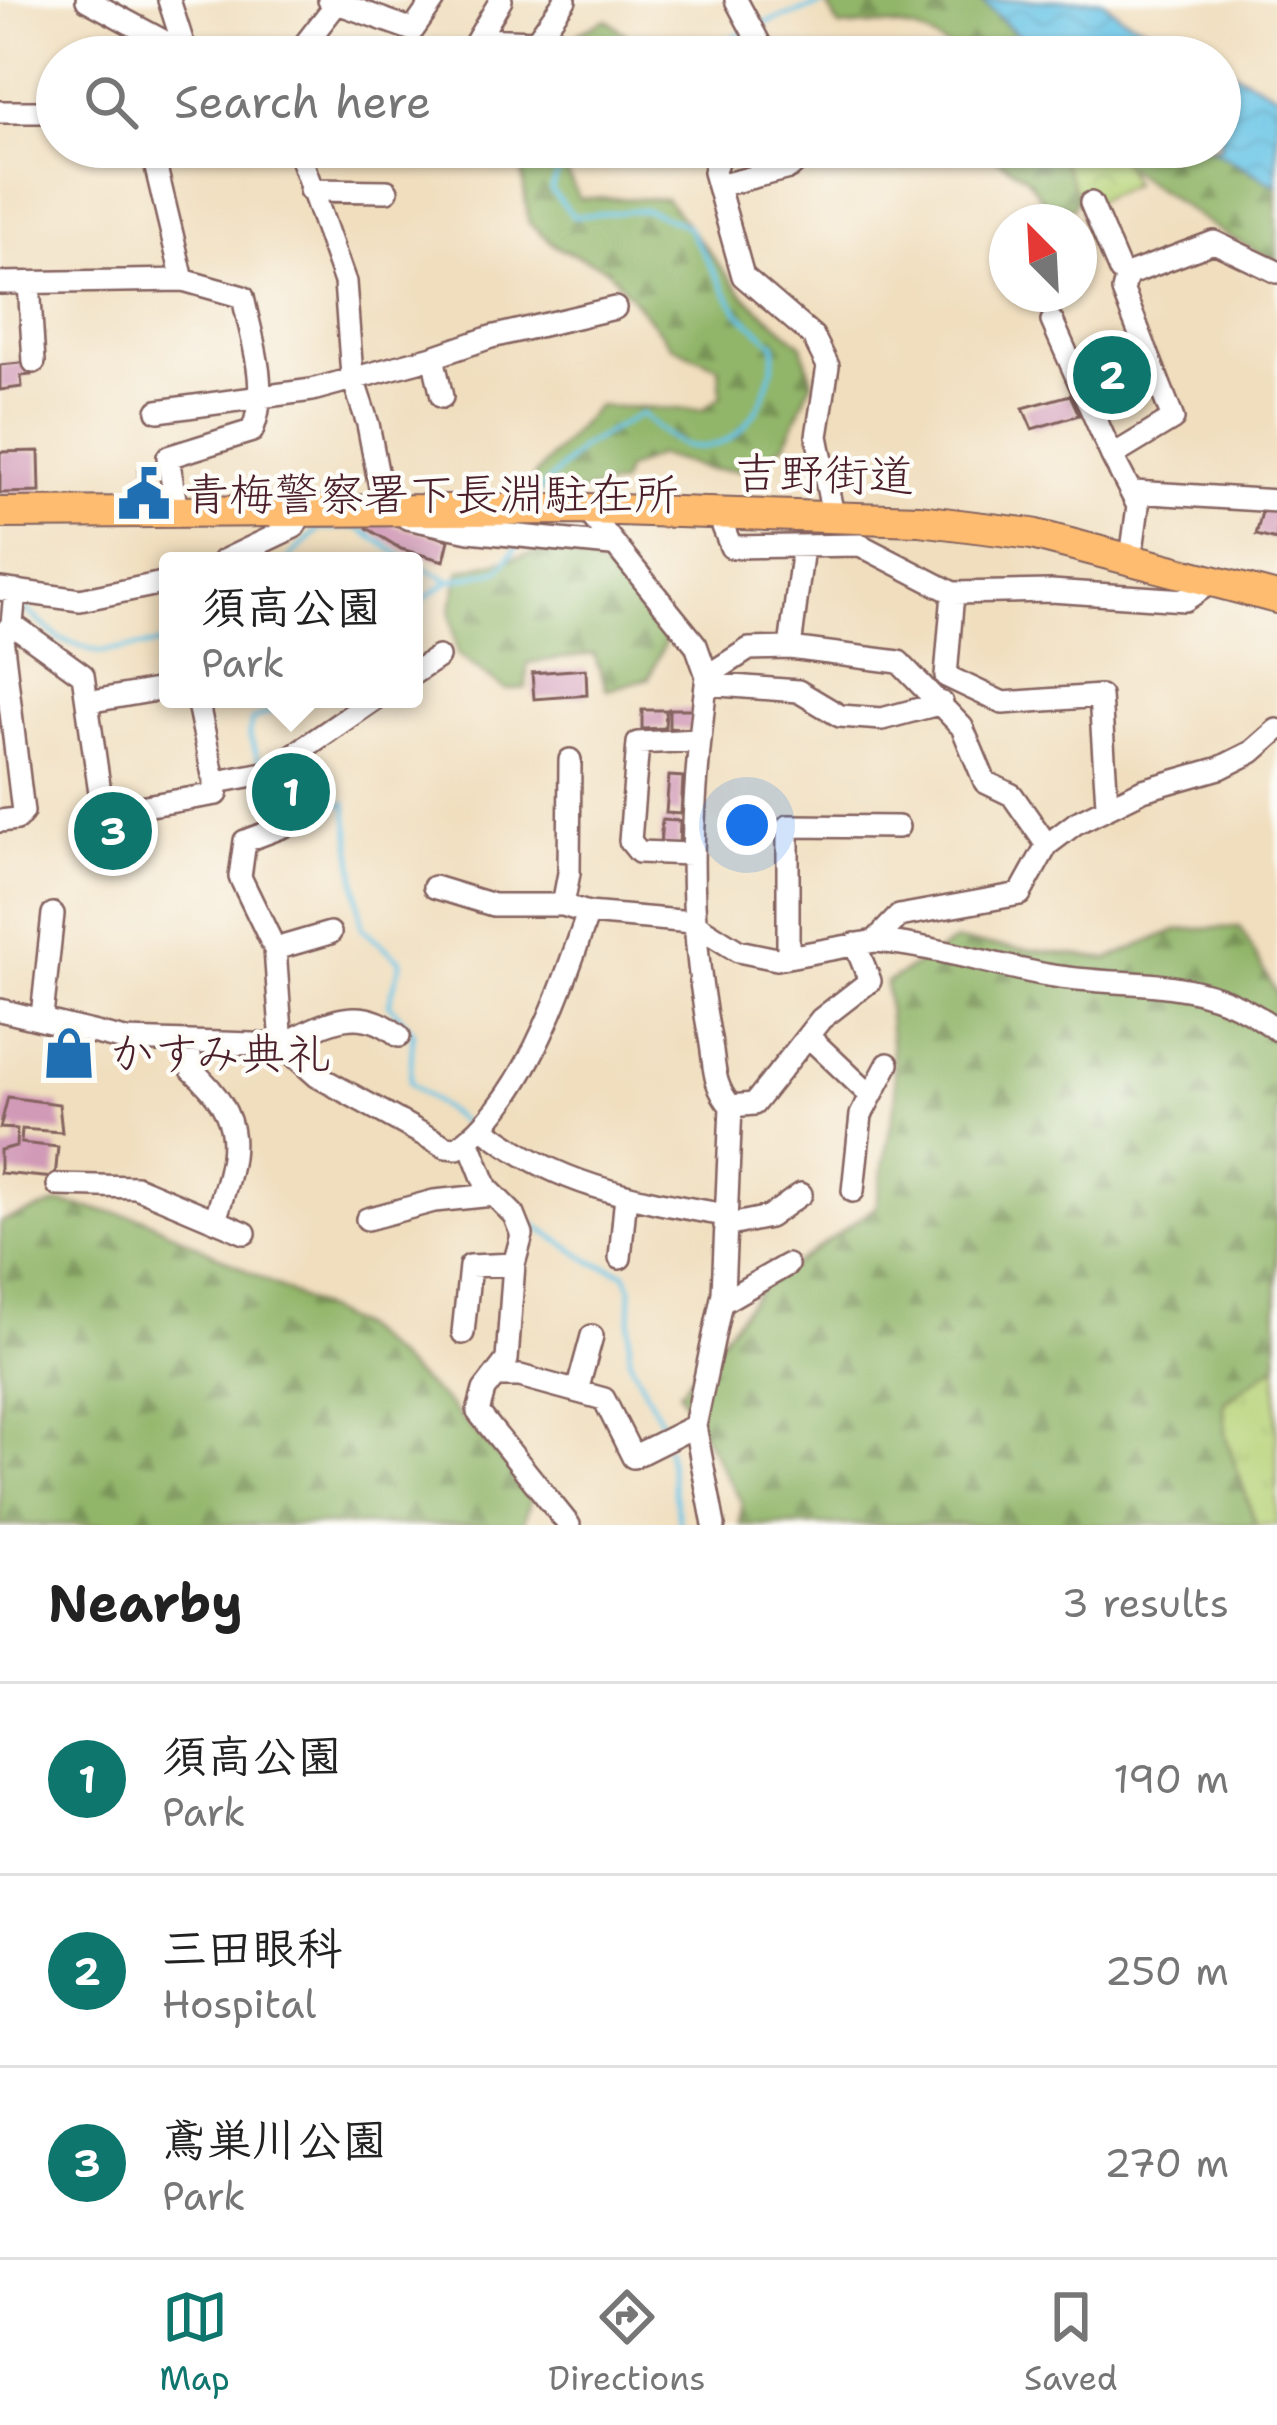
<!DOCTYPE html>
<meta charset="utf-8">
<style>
:root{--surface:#fff;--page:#f2f2f2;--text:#222;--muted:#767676;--line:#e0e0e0;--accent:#0f766e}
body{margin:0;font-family:"Shantell Sans","Klee One",sans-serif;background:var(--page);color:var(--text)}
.compass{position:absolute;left:989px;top:204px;width:108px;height:108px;border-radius:50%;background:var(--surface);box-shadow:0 3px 9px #0004;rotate:336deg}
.you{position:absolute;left:747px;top:825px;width:42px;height:42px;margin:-30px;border:9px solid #fff;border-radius:50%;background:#1a73e8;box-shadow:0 0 0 18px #1a73e833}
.badge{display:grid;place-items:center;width:78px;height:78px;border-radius:50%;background:var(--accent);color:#fff;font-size:39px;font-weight:700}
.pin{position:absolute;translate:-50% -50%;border:6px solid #fff;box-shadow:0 3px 12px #0006}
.popup{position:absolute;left:159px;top:552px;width:264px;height:156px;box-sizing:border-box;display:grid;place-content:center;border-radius:12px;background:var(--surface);filter:drop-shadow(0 3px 9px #0005);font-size:39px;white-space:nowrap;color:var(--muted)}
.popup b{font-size:45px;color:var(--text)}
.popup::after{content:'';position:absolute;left:50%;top:100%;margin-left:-24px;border:24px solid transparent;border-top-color:var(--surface)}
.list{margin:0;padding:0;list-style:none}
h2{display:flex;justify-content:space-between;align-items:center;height:156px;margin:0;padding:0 48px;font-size:51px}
h2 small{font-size:39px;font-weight:400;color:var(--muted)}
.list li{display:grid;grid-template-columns:78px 1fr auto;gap:36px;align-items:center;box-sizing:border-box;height:192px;padding:0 48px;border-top:3px solid var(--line)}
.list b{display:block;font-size:45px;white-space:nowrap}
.list p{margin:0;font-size:39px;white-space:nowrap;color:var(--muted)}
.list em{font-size:39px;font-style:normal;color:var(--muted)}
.icon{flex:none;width:66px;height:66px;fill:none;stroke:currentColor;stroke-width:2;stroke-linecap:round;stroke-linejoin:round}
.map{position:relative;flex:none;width:1277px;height:1525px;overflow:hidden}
.search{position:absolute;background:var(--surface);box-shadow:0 3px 9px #0004;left:36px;right:36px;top:36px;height:132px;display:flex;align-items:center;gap:30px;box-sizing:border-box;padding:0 42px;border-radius:66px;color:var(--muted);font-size:45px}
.sheet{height:732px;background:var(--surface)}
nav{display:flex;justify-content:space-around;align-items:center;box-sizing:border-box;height:168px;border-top:3px solid var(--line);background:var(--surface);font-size:33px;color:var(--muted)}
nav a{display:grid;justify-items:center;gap:6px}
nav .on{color:var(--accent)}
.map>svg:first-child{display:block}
</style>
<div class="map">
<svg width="1277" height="1525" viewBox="0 0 1277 1525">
<defs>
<pattern id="grass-tufts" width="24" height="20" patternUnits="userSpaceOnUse" patternTransform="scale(3)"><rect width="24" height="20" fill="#b7d379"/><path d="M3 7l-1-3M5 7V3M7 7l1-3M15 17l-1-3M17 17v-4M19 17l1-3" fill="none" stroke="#9fb569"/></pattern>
<pattern id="forest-firs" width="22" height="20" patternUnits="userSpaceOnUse" patternTransform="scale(3)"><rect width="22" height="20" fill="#91b569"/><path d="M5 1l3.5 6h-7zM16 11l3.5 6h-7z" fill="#789357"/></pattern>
<pattern id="park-crowns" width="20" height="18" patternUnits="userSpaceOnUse" patternTransform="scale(3)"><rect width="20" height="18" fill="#b7d379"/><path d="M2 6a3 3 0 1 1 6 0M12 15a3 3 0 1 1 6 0" fill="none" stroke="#9fb569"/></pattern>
<pattern id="water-waves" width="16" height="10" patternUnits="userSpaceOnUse" patternTransform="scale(3)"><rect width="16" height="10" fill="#68c4e6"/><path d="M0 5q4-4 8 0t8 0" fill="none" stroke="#5ca8c5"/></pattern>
</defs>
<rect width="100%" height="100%" fill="#fdfcf7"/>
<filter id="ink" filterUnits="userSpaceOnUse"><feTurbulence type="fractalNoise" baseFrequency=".00833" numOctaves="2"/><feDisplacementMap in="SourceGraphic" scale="24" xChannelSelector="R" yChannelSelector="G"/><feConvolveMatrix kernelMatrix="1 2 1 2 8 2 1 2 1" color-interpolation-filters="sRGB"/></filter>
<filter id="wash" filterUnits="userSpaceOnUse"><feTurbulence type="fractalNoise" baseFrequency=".004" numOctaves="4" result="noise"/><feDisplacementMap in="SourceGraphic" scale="48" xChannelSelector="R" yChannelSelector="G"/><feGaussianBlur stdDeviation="2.7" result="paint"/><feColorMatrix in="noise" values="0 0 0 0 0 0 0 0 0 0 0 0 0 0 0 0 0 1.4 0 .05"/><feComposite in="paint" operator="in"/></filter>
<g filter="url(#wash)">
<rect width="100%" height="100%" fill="#f0debe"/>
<path fill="url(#grass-tufts)" stroke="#807952" stroke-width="3" d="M1277,1351V1525H1247L1204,1425Z"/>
<path fill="url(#forest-firs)" stroke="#6e6a4a" stroke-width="3" d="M825,0H981L1021,38L1055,57H959C920,21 889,23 839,27Z
M606,19L653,56L652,57H573L578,33Z
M536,147H592L567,173L579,198L666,199L745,297L802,345L812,382L785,444L746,470H710L658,455L626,470L621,484L577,493L528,491L535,475L597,406L703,410L721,396L719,367L672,346L608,269L557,247L529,223L522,174Z
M977,147H1208L1277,186V261L1224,234L1109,156L1091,168L1073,208L1044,202L1026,177Z
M550,549L618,572L667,638L649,678L607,690L594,654L527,663L526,688L506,690L457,654L450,611L460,571Z
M1240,927L1277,994V1364L1224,1402L1225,1434L1256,1525H740L742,1503L679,1392L762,1287L876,1207L896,1096L886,983L955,941L1108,959L1176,930Z
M60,1203L143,1218L360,1328L447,1403L532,1493L523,1525H0V1222Z"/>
<path fill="url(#park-crowns)" stroke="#807952" stroke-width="3" d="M1086,147H1116L1133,184L1083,207L1061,158Z"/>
<path fill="url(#water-waves)" stroke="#597288" stroke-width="3" d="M981,0H1102L1120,15L1204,57H1055L1021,38Z
M1220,65L1277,94V186L1208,147H1220Z"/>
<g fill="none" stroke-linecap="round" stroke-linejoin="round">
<path stroke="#68c4e6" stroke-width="4.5" d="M759,25L835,0
M695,57L743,32
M535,495L583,446L641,414C654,424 672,443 688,446C745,456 773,391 775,345L738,312L687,226L647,210L573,216L551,190L568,147
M286,561L319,529L357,527L410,561
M414,563L450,581
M414,605L450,581L499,570L518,545
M24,608L60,639L98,652L168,643
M260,764L249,734L252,720L297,699
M265,780L278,816L346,803L362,928L401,961L389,1004L413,1031L410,1083L471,1129
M525,1219L594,1263L625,1273L631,1288L629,1358L666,1431
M667,1448L680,1525"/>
</g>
<g id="blocks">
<path fill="#d19ab7" d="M1130,352L1137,366L1123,373L1127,382L1105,393L1093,370Z
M30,362L31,375L21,376L22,387L0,390V365Z
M1070,395L1079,415L1032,429L1023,408Z
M39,451L40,492L0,493V452Z
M162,470L163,497L139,498L138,471Z
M1263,508L1277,512V540L1256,535Z
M369,518L449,540L444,561L401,549L367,528Z
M586,669L587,695L534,699L532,673Z
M669,709H692V730L669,728Z
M642,710H666L665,728L642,729Z
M669,776L683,777L681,814L666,813Z
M662,820L680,821L679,847L660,846Z
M66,1034L82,1037L76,1068L55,1064Z
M8,1097L59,1104L62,1132L22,1129L21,1143L58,1147L55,1178L0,1173V1150L16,1146L17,1129L0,1128Z"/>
</g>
</g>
<g filter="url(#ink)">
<use href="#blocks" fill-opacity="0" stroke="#84625e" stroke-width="3"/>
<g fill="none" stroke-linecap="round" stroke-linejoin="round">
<g stroke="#84625e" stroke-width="26">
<path id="minor" d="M87,0L193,57
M169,0L186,53
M329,0L413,30L434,0
M736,0L763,50L760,57
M478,39L536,41L565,0
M295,57L337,3
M467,57L501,0
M0,112H57
M151,147L183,280
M297,147L345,282L352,376L368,424L384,508
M721,147L714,172L743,276L813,336L828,366L817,436L834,520
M718,186L789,168L813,147
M310,190L387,191
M1091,203L1120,271L1127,275
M0,283L183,280L243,297C252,341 270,387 252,431L168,457L177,511
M29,283L34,362
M1052,321L1112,456
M433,357L491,337L615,308
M158,411L312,390L433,357L442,397
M1134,492L1277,501
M586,509L696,645L707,676
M719,516L731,547L860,545L953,593L1051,591L1185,600L1213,581
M407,518L469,531L611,545
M1131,558L1138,506L1112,456L1173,419L1123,291L1127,275L1214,242L1277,272
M223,561L294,527L303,510
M0,589L80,600L168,582
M15,591L12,624L83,675L103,813L217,794L197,699
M953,593L946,676L1003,703L1100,696L1107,804
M790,648L899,662L962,727L985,782L1012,795L1047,845
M414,673L438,657
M706,684L798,691L840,716L882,719L942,703
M87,702L168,688
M570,760L569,873L563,905L588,913L692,922L738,951L777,959L875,941L899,916L1020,894L1047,845L1076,823L1143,790L1220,768L1252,752L1277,730
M217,782L269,772L375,699
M0,821L17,819L23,812L2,637L12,624
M290,824L245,841L240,877L275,949L282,1045C323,1024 359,1001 399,1036
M691,854L639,852L630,841L638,743L698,740
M434,887L493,905H563
M875,941C930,945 992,965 1047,975C1135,990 1200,971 1277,1030
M275,949L330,933
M788,957V826L898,827
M0,1010L125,1040L282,1045L317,1076L446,1147L457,1148C525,1101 562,988 588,913
M42,1016L53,914
M811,1039L871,1096
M188,1042L192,1070C249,1122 236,1154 215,1220
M731,1106L754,1104L821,1019L870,981L855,944
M482,1127C556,1186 635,1199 725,1215
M468,1140L487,1188L514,1215L522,1235L514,1264L507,1360L484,1390L478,1412L569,1525
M58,1185L136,1187L245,1233
M853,1191L861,1115L888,1064
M367,1219L434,1201L493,1195
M725,1226L769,1217L801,1194
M620,1258L626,1195
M721,1303L787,1265
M463,1333L470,1266L514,1264
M497,1376H520L604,1399L633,1457L695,1426
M577,1391L592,1336
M714,1525L695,1426L723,1293L731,1106C712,1085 715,1064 710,1038C685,907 691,807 707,676L749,649L790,648L803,547"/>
</g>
<g stroke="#84625e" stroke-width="34">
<path id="highway" d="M0,513L586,509L919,520L1032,534L1277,598"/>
</g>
<use href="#minor" stroke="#fff" stroke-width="21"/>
<use href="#highway" stroke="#fdbc70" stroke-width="30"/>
</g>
</g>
<defs>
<g id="civic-bare" transform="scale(4.14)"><path d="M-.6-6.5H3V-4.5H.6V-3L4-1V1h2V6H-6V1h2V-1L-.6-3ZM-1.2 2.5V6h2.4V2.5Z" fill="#1f6fb2" stroke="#fdfcf7" stroke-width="2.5" paint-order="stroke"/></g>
<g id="shop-bare" transform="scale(4.14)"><path d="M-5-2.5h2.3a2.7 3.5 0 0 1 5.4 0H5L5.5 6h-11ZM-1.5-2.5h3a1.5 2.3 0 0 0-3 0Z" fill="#1f6fb2" stroke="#fdfcf7" stroke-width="2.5" paint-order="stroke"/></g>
</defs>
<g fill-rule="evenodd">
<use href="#civic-bare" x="144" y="494"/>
<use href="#shop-bare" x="69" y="1053"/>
</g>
<g text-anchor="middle" stroke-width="9" stroke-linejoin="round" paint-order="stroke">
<g font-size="45" fill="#4a1f2b" stroke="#fdfcf7">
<text transform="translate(824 474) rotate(1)" y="16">吉野街道</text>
</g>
<g font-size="45" fill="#4a1f2b" stroke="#fdfcf7" text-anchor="start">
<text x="184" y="510">青梅警察署下長淵駐在所</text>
<text x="109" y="1069">かすみ典礼</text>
</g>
</g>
</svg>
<svg class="compass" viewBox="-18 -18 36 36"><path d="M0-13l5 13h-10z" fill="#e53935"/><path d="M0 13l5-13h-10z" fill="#767676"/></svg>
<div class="you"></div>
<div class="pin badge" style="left:291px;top:792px">1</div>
<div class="popup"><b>須高公園</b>Park</div>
<div class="pin badge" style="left:1112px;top:375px">2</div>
<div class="pin badge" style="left:113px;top:831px">3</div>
<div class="search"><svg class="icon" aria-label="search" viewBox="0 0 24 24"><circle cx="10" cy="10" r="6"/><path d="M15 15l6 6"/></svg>Search here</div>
</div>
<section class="sheet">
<h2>Nearby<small>3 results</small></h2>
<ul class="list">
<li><span class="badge">1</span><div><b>須高公園</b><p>Park</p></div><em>190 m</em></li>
<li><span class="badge">2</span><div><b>三田眼科</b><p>Hospital</p></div><em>250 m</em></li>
<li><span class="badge">3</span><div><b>鳶巣川公園</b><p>Park</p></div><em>270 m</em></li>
</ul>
</section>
<nav>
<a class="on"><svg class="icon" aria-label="map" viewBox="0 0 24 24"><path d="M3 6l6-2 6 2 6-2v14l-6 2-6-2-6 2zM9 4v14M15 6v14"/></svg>Map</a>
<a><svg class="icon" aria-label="directions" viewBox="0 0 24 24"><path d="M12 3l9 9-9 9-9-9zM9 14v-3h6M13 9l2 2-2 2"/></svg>Directions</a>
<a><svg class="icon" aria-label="saved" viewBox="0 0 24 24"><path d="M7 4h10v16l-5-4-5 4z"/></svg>Saved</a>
</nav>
